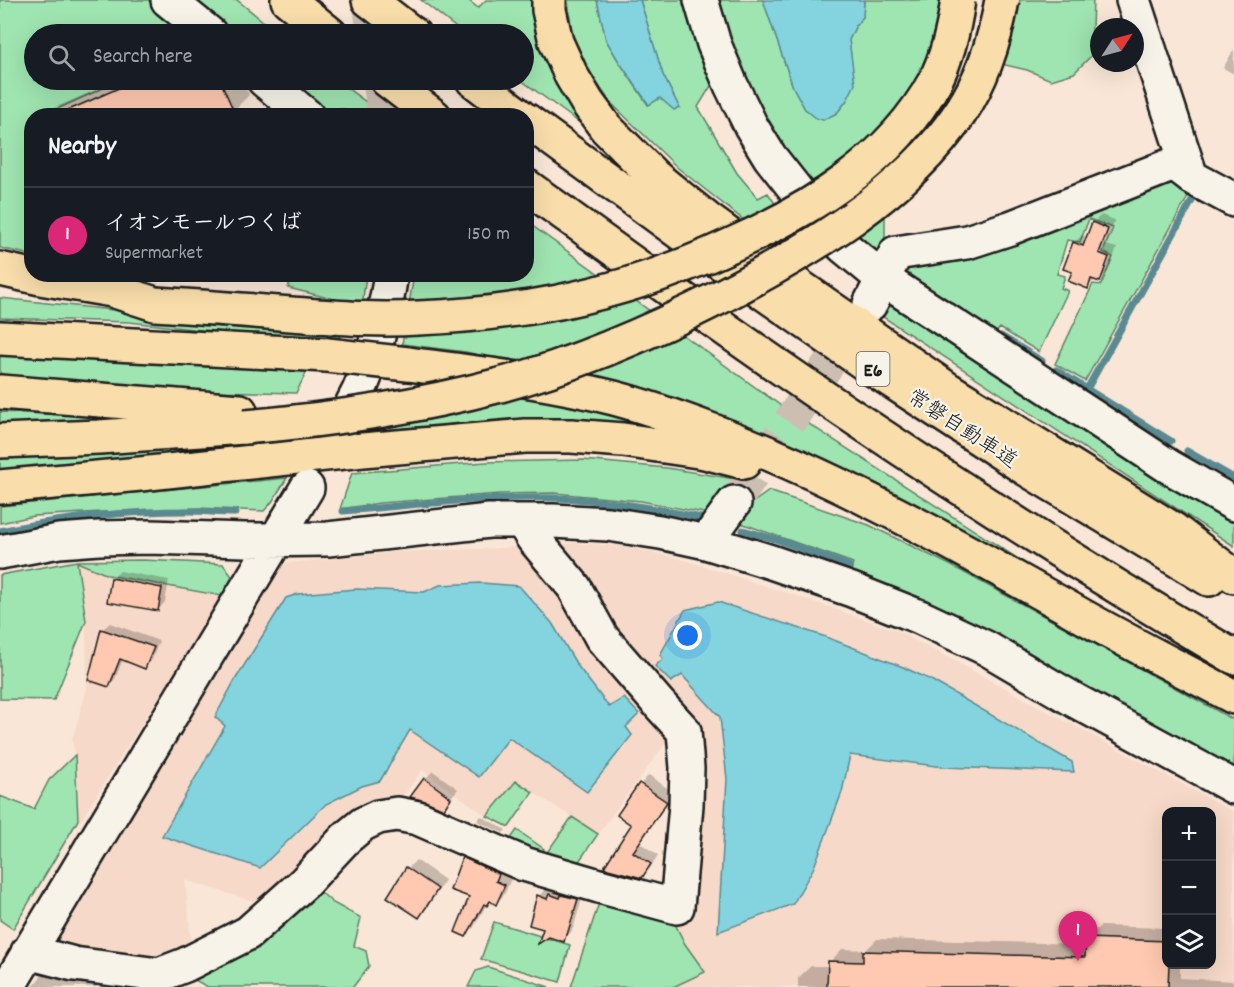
<!DOCTYPE html>
<meta charset="utf-8">
<style>
:root{--surface:#171b24;--page:#20242c;--text:#f1f3f6;--muted:#9ea1a6;--line:#363941;--accent:#db2777}
body{margin:0;font-family:Dekko,"Klee One",sans-serif;background:var(--page);color:var(--text)}
.controls{position:absolute;right:18px;bottom:18px;display:grid;overflow:hidden;border-radius:12px;box-shadow:0 6px 24px #0002}
.controls button{width:54px;height:54px;display:grid;place-items:center;padding:0;border:0;border-bottom:2px solid var(--line);background:var(--surface);color:var(--text);font:30px sans-serif}
.compass{position:absolute;left:1090px;top:18px;width:54px;height:54px;border-radius:50%;background:var(--surface);box-shadow:0 6px 24px #0002;rotate:54deg}
.you{position:absolute;left:688px;top:636px;width:21px;height:21px;margin:-15px;border:4px solid #fff;border-radius:50%;background:#1a73e8;box-shadow:0 0 0 9px #1a73e833}
.badge{display:grid;place-items:center;width:39px;height:39px;border-radius:50%;background:var(--accent);color:#fff;font-size:20px;font-weight:700}
.pin{position:absolute;translate:-50% -50px;filter:drop-shadow(0 2px 3px #0008)}
.pin::after{content:'';position:absolute;top:32px;width:21px;height:18px;background:inherit;clip-path:polygon(0 0,100% 0,50% 100%)}
.list{margin:0;padding:0;list-style:none}
h2{display:flex;justify-content:space-between;align-items:center;height:78px;margin:0;padding:0 24px;font-size:26px}
h2 small{font-size:20px;font-weight:400;color:var(--muted)}
.list li{display:grid;grid-template-columns:39px 1fr auto;gap:18px;align-items:center;box-sizing:border-box;height:96px;padding:0 24px;border-top:2px solid var(--line)}
.list b{display:block;font-size:22px;white-space:nowrap}
.list p{margin:0;font-size:20px;white-space:nowrap;color:var(--muted)}
.list em{font-size:20px;font-style:normal;color:var(--muted)}
.icon{flex:none;width:33px;height:33px;fill:none;stroke:currentColor;stroke-width:2;stroke-linecap:round;stroke-linejoin:round}
.map{position:relative;flex:none;width:1234px;height:987px;overflow:hidden}
.search{position:absolute;background:var(--surface);box-shadow:0 6px 24px #0002;left:24px;top:24px;width:510px;height:66px;display:flex;align-items:center;gap:15px;box-sizing:border-box;padding:0 21px;border-radius:33px;color:var(--muted);font-size:22px}
.panel{position:absolute;background:var(--surface);box-shadow:0 6px 24px #0002;left:24px;top:108px;width:510px;height:174px;border-radius:24px}
.map>svg:first-child{display:block}
</style>
<div class="map">
<svg width="1234" height="987" viewBox="0 0 1234 987">
<rect width="100%" height="100%" fill="#f9e6d7"/>
<filter id="ink" filterUnits="userSpaceOnUse"><feTurbulence type="fractalNoise" baseFrequency=".0167" numOctaves="2"/><feDisplacementMap in="SourceGraphic" scale="12" xChannelSelector="R" yChannelSelector="G"/><feConvolveMatrix kernelMatrix="1 2 1 2 8 2 1 2 1" color-interpolation-filters="sRGB"/></filter>
<g filter="url(#ink)">
<path fill="#f6d9c8" fill-rule="evenodd" d="M574,543L623,546L678,558L815,602L897,631L949,658L1234,812V987H571L669,912L671,736L598,834L516,781L487,816L422,770L401,799L272,907L185,880L193,960L177,966L43,948L273,571L289,563L396,552L501,548ZM1166,812H1212V964H1166Z
M77,561L108,575L222,596L81,820H78L75,755L72,739L87,689L86,621Z"/>
<path fill="#9fe5b1" stroke="#5e8066" stroke-width="1.5" d="M0,0H148L190,34H34V80H121L44,115L32,116L31,255L0,248Z
M183,0H237L279,34H225Z
M421,0H468L478,8L486,0H541L603,140L521,80H524V34H464Z
M568,0H597L606,40L618,60L648,105L660,97L679,107L663,75L640,0H688L714,81L698,107L737,173L758,198L768,193L776,205L745,221L678,168L610,102L589,71L572,34Z
M712,0H763L793,87L805,109L823,120L837,113L847,100L854,84L849,40L856,25L863,17L864,0H943L940,25L924,69L886,126L860,151L809,186L785,157L741,81Z
M1020,0H1093L1091,56L1074,73L1051,80L1027,70L1001,64Z
M279,80H336L370,105L371,115H354L344,109L318,110Z
M1173,173L1194,186L1085,381L1055,364L1093,284L1101,285L1113,257L1103,252L1113,228L1089,219L1080,242L1067,240L1057,274L1065,276L1061,288L1068,291L1039,352L1000,328L993,336L897,273L906,264Z
M885,215V252L880,259L855,236Z
M527,222L784,408L1062,587L620,389L466,352L402,344L414,275L526,274Z
M292,275H366L362,306L288,288Z
M0,298L339,334L340,341L202,330L129,322L0,318Z
M890,303L1234,518V546L877,313Z
M0,353L308,369L296,393L173,390L0,374Z
M520,395L585,407L678,434L362,443L367,429Z
M0,412L90,416L179,417L0,433Z
M309,436L307,445L0,474V457L240,445Z
M583,460L667,468L735,479L720,511L704,513L641,501L554,493L500,494L380,503L340,509L352,473L486,462Z
M287,478L272,502L264,511L198,508L101,512L34,516L0,523V506Z
M769,491L869,525L952,566L1234,720V771L943,611L851,572L853,563L741,523L748,506Z
M143,560L223,564L233,578L222,596L108,575L77,562L86,621L54,700L0,699V575L77,561Z
M75,755L78,820L13,929L0,920V796L34,809L49,780Z
M516,781L533,792L509,827L487,816Z
M572,817L598,834L575,867L543,858Z
M517,830L544,849L537,860L507,844Z
M316,888L333,903L361,918L354,946L366,951L369,966L353,987H208L187,976Z
M602,894L669,912L685,944L705,972L673,987H571Z
M494,922L570,945L560,982L481,959Z
M488,967L549,987H468L476,971Z"/>
<path fill="#84d4df" stroke="#5a8a91" stroke-width="1.5" d="M597,0H640L663,75L679,107L674,110L660,98L649,105L618,60L606,40Z
M763,0H864L863,17L856,25L849,40L855,84L847,100L837,113L823,120L816,118L805,109L793,87Z
M481,583L519,586L552,623L577,665L609,707L624,698L639,714L626,727L632,735L587,792L509,738L479,777L410,730L380,781L362,786L326,804L260,868L162,836L225,726L215,717L235,680L286,598L298,594L356,589L424,592L440,585Z
M718,602L826,637L903,667L931,680L1072,762L1074,772L944,767L850,755L842,792L814,867L793,904L718,932L727,779L720,717L682,675L671,682L655,666L663,659L660,655L685,610Z"/>
<path fill="#0003" d="M1234,49V74L1223,68Z
M119,80H242L249,95L234,110L224,116H47L54,108Z
M1101,215L1115,220L1106,245L1117,248L1108,272L1099,280L1096,279L1087,287L1074,271V243L1082,235L1088,237L1093,223Z
M120,571L169,580L165,602L158,610L112,579Z
M110,623L159,641L152,660L145,667L123,659L115,679L108,686L89,679L103,629Z
M433,771L458,789L443,807L425,779Z
M649,775L674,793L640,843L658,855L650,868L641,876L609,868L633,824L619,815L641,784Z
M481,816L506,830L503,833L477,821Z
M471,850L506,865L504,873L512,877L504,895L496,903L491,900L487,904L474,927L466,935L471,896L463,858Z
M416,860L445,880L427,908L419,916L389,896L408,868Z
M558,888L584,892L574,926L571,932L563,940L545,928L539,896L546,889L554,891Z
M1100,926L1166,928V964H1180V978L1234,981V987H798V978L811,966H829L830,962L842,949L866,950L877,939L1087,944V939Z
M54,969L99,978L97,987H32L42,975L47,976Z"/>
<g fill="none" stroke-linecap="round" stroke-linejoin="round">
<path stroke="#5a8a91" stroke-width="7" d="M1001,336L1042,361
M1056,370L1171,441
M1087,389L1197,192
M1187,451L1234,478
M343,511C414,505 486,496 557,498C607,500 657,508 706,519
M743,530L778,540L849,566
M0,531C62,518 125,511 189,511C204,511 219,513 235,513"/>
</g>
<path fill="#fec9b0" stroke="#1c1c1c" stroke-width="1.5" d="M137,80H220L236,116H55Z
M1092,222L1108,229L1099,253L1109,257L1100,282L1091,279L1088,289L1068,281L1072,272L1063,269L1073,242L1083,246Z
M111,578L162,588L158,611L107,602Z
M101,629L154,647L145,669L120,659L109,687L88,680Z
M424,778L451,798L444,809L425,801L410,797Z
M639,783L667,802L633,852L651,864L642,878L608,869L604,867L631,825L617,815Z
M462,857L499,874L496,881L505,885L496,905L490,901L487,906L484,904L466,937L455,932L469,897L450,890Z
M406,867L438,889L419,918L387,897Z
M549,894L560,898L561,895L578,899L567,935H566L564,942L549,937L538,944L543,929L529,925L537,895L547,899Z
M1086,938L1167,941V964H1169L1168,987H827L828,961L863,962V951L1085,957Z"/>
<g fill="none" stroke-linecap="round" stroke-linejoin="round">
<path stroke="#cdbeb2" stroke-width="33" stroke-dasharray="33 16" stroke-linecap="butt" d="M369,0L373,34
M379,80L384,116
M734,503L857,322"/>
<g stroke="#1c1c1c" stroke-width="38">
<path id="minor" d="M168,0L210,34
M701,0L714,44L731,85L751,126L770,157L796,190L843,246L883,279L1168,466L1234,504
M1133,0L1191,177
M264,80L307,116
M870,304L896,253L967,242L1010,228L1174,164L1191,177L1234,200
M334,440C342,424 351,407 359,391C375,354 385,314 391,274
M706,542L734,503
M0,552L59,541L99,538L150,537L245,540L328,539L489,521H553L608,524L660,532L706,542L771,562L852,590L920,617L986,648L1076,701L1234,787
M28,952L74,964L159,975L185,965L248,933L304,883L346,838L363,824L378,817L397,814L418,818L524,864L599,886L677,907L686,805L687,768L684,731L660,705L602,638L574,587L533,538L522,521
M8,987L307,488"/>
</g>
<g stroke="#1c1c1c" stroke-width="38">
<path id="highway" d="M288,0L330,34
M369,0L413,34
M549,0V10L556,42L571,75L587,102L606,128L654,176L707,219L799,286L949,390L1174,530L1234,576
M387,80L434,116
M473,80L520,116
M526,120L728,268L864,363L1025,468L1209,579
M526,186C623,256 720,327 819,394C955,486 1093,574 1234,657
M0,269L40,278L112,290L155,304
M0,338L327,355
M408,364C477,373 547,381 614,398C648,407 681,419 713,431C838,478 954,544 1070,609C1124,640 1179,668 1234,697
M0,392L240,411
M0,441L99,437L244,427
M0,487L140,474L363,450L525,436H571L623,440L705,452L744,462"/>
</g>
<use href="#minor" stroke="#f7f3e8" stroke-width="33"/>
<use href="#highway" stroke="#f9deab" stroke-width="33"/>
<g stroke="#1c1c1c" stroke-width="38" stroke-linecap="butt">
<path id="highway-bridge" d="M155,304C200,307 246,310 291,314C334,317 376,321 418,318C465,316 513,311 559,302C617,290 675,271 729,246C810,210 891,162 935,81C948,56 954,28 958,0
M327,355L408,364
M244,427C331,420 416,407 500,385C578,364 653,331 724,295C808,251 907,193 960,113C983,79 995,40 1002,0"/>
</g>
<use href="#highway-bridge" stroke="#f9deab" stroke-width="33"/>
</g>
</g>
<g text-anchor="middle" stroke-width="4.5" stroke-linejoin="round" paint-order="stroke">
<rect fill="#f7f3e8" stroke="#5e5c59" stroke-width="1.5" x="856.5" y="352" width="33" height="34" rx="4.5"/>
<g font-size="20" font-weight="bold" fill="#1c1c1c">
<text x="873" y="376">E6</text>
</g>
<g font-size="21" fill="#1c1c1c" stroke="#f7f3e8">
<text transform="translate(963 428) rotate(33)" y="7">常磐自動車道</text>
</g>
</g>
</svg>
<div class="controls">
<button>+</button>
<button>−</button>
<button><svg class="icon" aria-label="layers" viewBox="0 0 24 24"><path d="M12 4l9 5-9 5-9-5zM3 14l9 5 9-5"/></svg></button>
</div>
<svg class="compass" viewBox="-18 -18 36 36"><path d="M0-13l5 13h-10z" fill="#e53935"/><path d="M0 13l5-13h-10z" fill="#9ea1a6"/></svg>
<div class="you"></div>
<div class="pin badge" style="left:1078px;top:961px">1</div>
<div class="search"><svg class="icon" aria-label="search" viewBox="0 0 24 24"><circle cx="10" cy="10" r="6"/><path d="M15 15l6 6"/></svg>Search here</div>
<section class="panel">
<h2>Nearby<small></small></h2>
<ul class="list">
<li><span class="badge">1</span><div><b>イオンモールつくば</b><p>Supermarket</p></div><em>150 m</em></li>
</ul>
</section>
</div>
